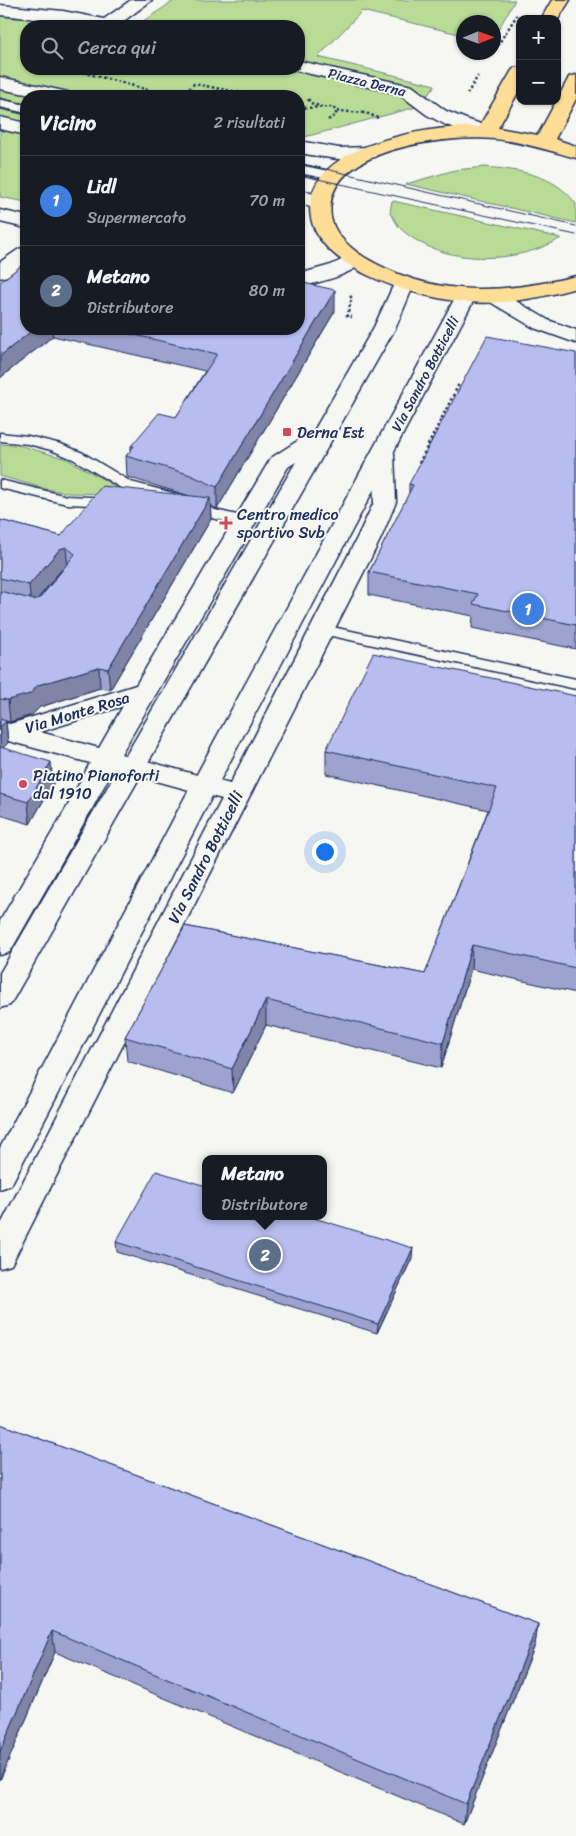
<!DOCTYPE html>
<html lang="it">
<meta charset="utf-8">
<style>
:root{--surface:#171b24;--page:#20242c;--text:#f1f3f6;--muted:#9ea1a6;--line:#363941;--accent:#0f766e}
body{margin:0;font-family:Sriracha,sans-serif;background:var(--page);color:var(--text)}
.controls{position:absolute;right:15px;top:15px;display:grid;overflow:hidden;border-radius:10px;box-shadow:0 1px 4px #0004}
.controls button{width:45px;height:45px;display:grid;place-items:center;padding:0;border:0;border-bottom:1px solid var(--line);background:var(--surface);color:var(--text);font:25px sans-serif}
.compass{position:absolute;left:456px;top:15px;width:45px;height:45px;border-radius:50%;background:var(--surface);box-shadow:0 1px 4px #0004;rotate:89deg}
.you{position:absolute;left:324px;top:851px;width:18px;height:18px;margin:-12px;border:4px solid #fff;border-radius:50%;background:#1a73e8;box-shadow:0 0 0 8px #1a73e833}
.badge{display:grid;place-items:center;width:32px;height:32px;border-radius:50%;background:var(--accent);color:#fff;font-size:16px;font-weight:700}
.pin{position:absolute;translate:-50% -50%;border:2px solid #fff;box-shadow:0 1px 5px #0006}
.popup{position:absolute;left:202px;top:1155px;width:125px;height:65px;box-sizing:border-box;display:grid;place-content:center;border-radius:10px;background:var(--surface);filter:drop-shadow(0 1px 4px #0005);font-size:16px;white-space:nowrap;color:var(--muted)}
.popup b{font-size:19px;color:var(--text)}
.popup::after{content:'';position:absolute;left:50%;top:100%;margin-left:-10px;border:10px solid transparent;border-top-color:var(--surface)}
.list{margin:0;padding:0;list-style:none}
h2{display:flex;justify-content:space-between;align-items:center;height:65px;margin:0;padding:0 20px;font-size:21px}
h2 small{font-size:16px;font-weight:400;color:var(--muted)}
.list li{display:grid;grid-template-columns:32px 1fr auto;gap:15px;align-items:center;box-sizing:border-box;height:90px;padding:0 20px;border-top:1px solid var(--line)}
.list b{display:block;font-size:19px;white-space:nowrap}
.list p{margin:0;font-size:16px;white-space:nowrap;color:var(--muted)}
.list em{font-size:16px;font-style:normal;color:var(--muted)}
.icon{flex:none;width:28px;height:28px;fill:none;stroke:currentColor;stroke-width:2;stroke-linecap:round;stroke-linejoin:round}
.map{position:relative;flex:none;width:576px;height:1836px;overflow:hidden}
.search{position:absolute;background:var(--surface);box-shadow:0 1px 4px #0004;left:20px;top:20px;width:285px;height:55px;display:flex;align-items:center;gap:12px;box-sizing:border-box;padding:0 18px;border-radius:20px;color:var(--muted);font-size:19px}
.panel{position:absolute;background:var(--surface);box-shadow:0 1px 4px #0004;left:20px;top:90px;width:285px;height:245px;border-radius:20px}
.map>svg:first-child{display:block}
</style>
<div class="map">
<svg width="576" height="1836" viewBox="0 0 576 1836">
<rect width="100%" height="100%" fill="#f6f6f2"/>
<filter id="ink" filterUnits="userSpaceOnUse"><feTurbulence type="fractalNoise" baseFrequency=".02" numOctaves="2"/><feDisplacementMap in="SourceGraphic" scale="10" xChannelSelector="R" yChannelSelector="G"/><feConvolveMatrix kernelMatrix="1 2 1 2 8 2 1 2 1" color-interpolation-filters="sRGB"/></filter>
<g filter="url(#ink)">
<path fill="#b8dc96" stroke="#6a867a" d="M175,0H515L494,37V22H464L463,35L362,11L318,57L435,85L420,106L301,138L299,141V96H26V202L0,197V14L101,26H26V69H299V26H136Z
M485,167C518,170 555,174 576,204V223L406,184L455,170Z
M392,201H393L561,238C517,265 441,266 401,229C397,225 394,218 390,213Z
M0,444L22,446L67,459L120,489L109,494L69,493L46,489L0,476Z"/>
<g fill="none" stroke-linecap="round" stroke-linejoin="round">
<g stroke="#1b2f5e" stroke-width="3">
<path id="service" d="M0,99L26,105V113L0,107Z
M299,165L338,173L340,176L334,180L299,173Z
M0,433L28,436L61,444L83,453L131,482L188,497L215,510L250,518L252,521L250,524L245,525L206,517L178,503L121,488L73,459L51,450L28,444L0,441Z
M0,480L67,496L114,498L119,499L121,502L119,505L114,506L67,504L0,488Z
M323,625L576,679V689L318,633L315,630L318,627Z"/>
</g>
<g stroke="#1b2f5e" stroke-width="3">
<path id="minor" d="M131,0H152L121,23L123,26C82,26 41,19 0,15V5L63,11L104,19Z
M299,61L412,86L446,111L466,119L493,128L495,132L493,136L486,138L446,125L427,115L399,94L293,70L299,69Z
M0,210L26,216V228L0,222Z
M26,247V262L7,276L0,278V262L19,249Z
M354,254L361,256L364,260C354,275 316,283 299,287V274L331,265Z
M492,289L499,291L548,320L576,330V343L534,328L485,299L482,295L485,291Z
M324,427L332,429L335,434L332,439L288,467L121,754L230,784L357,538L374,502L372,453L375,448L383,446L391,448L394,453L396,502L381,538L11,1265L0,1268V1226L222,799L113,769L93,807L10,952L0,955V921L67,807L90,763L1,739L0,722L10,724L136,685L271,458L316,429ZM123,706L99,748L40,732Z"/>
</g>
<g stroke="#1b2f5e" stroke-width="3">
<path id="secondary" d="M0,77L68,92L70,96H36L0,89Z
M0,117L26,123V135L0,129Z
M299,141L339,148L368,147L375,149L378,153L375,157C350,163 324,157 299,153Z
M299,188L328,201L331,205L328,209L321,211L314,209L299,202Z
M404,278L411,280L414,284L396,327L10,1005L0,1008V973L374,327L394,284L397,280Z
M466,290L473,292L476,296L240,742L11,1185L0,1189V1148L214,742L456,296L459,292Z"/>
</g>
<g stroke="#1b2f5e" stroke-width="3">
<path id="primary" d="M552,0H570L557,21V19H541Z
M520,67V89L498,128L538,135L567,81L569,77L576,75V99L555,139L576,146V158C549,151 524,142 495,139C448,135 321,147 331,217C334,234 350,248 364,257C432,298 502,294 576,276V288C541,298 503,305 467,302C421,299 321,271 311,218C298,145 430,125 479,127L511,72L514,68Z"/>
</g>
<path stroke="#1b2f5e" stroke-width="2.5" stroke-dasharray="2.5 2.5" stroke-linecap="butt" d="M492,54L517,15
M78,71L171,96
M467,94L478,76
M182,96L194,84L243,93L282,91
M308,99L311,103L322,107
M299,108L333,107L336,111L366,113L378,118
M328,120L336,115V111
M350,296L352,298L347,316L352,317
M419,463L459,384"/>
<use href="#service" fill="#f6f6f2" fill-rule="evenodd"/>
<use href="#minor" fill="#f6f6f2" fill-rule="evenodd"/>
<use href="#secondary" fill="#f6f6f2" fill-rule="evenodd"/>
<use href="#primary" fill="#fedd96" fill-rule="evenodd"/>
<path stroke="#1b2f5e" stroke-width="1" d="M0,99L26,104
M0,109L26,115
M299,163L576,226
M299,175L576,235"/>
</g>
<path fill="#9da3ce" stroke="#1b2f5e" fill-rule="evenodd" d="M0,282L26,329H299L335,311L217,509L210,505L211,519L110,690L100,688L40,707L32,715L10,722L6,721L8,743L3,748L53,784L30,824L0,815V520L61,536L190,496L127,477L126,456L131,450V446L176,417L205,371L53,336L0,378ZM61,570H62L40,598L38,599Z
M576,353V649L472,628L473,616L369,595V572L409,494V484Z
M576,696V993L471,969L441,1068L266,1025L233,1093L127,1061L125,1037L185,926L425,974L488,810L326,774V750Z
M116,1242L412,1258L377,1333L117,1252Z
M0,1424L538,1624L535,1645L464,1824L55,1652L0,1780Z"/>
<path fill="#8085a7" stroke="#1b2f5e" d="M335,290V311L217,509V487Z
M34,329H52L53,336L0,378V356Z
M210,498L211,519L110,690L108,669Z
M66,547L68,568L61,570L31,607L29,585L60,549Z
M99,667L100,688L40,707L32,715L10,722L8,700L38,685Z
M6,721L8,743L0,751V727Z
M51,762L53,784L30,824L28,802Z
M472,945L471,969L441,1068L443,1043Z
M266,1000V1025L233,1093L232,1069Z
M413,1248L412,1258L377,1333L378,1324Z
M538,1624L535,1645L464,1824L466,1804Z
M52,1631L55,1652L0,1780V1752Z"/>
<path fill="#b7beef" stroke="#1b2f5e" d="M26,262V329H34L0,356V282Z
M299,282L335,290L217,487L188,474L126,456L134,446H131L159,413L176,417L217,354L109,329H299Z
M487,336L576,353V625L473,604L478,594L369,572L413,485L409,484Z
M102,486L210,498L108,669L99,667L38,685L30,694L8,700L0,699V591L34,600L40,598L75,554L66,547L60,549L29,585L0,578V520L61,536Z
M373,653L576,696V968L472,945L443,1043L266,1000L232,1069L125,1037L185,926L425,974L497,788L326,750Z
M0,719L6,721L0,727Z
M0,747L51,762L28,802L0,794Z
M156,1171L206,1186V1216H307L413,1248L378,1324L116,1242Z
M0,1424L538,1624L466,1804L52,1631L0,1752Z"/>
</g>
<g fill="#d1495b" stroke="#f6f6f2" stroke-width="2">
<rect x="282" y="427" width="10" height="10" rx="2.5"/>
<path d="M223.5 515.5h5v5h5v5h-5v5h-5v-5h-5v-5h5z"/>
<circle cx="23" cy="784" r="5"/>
</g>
<g text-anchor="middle" stroke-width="4" stroke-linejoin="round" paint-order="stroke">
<g font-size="14" fill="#1b2f5e" stroke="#f6f6f2">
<text transform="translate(367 82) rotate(14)" y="5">Piazza Derna</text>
<text transform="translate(425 374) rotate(-62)" y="5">Via Sandro Botticelli</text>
</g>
<g font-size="16" fill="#1b2f5e" stroke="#f6f6f2" text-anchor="start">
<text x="297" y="438">Derna Est</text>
<text x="237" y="520">Centro medico<tspan x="237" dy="18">sportivo Svb</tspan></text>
<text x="33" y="781">Piatino Pianoforti<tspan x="33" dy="18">dal 1910</tspan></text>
</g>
<g font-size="16" fill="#1b2f5e" stroke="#f6f6f2">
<text transform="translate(77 712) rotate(-17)" y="6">Via Monte Rosa</text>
<text transform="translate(205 857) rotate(-63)" y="6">Via Sandro Botticelli</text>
</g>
</g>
</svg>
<div class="controls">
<button>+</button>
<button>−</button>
</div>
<svg class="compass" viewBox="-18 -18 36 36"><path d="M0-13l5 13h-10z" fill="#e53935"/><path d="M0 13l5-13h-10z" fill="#9ea1a6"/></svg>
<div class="you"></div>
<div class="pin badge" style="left:528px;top:609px;background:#3f7fe0">1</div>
<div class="pin badge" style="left:265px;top:1255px;background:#5c6f8a">2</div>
<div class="popup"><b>Metano</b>Distributore</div>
<div class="search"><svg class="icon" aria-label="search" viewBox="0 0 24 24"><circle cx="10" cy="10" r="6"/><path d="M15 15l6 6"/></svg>Cerca qui</div>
<section class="panel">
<h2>Vicino<small>2 risultati</small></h2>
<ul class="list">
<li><span class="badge" style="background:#3f7fe0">1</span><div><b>Lidl</b><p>Supermercato</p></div><em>70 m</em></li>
<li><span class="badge" style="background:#5c6f8a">2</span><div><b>Metano</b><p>Distributore</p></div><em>80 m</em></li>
</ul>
</section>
</div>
